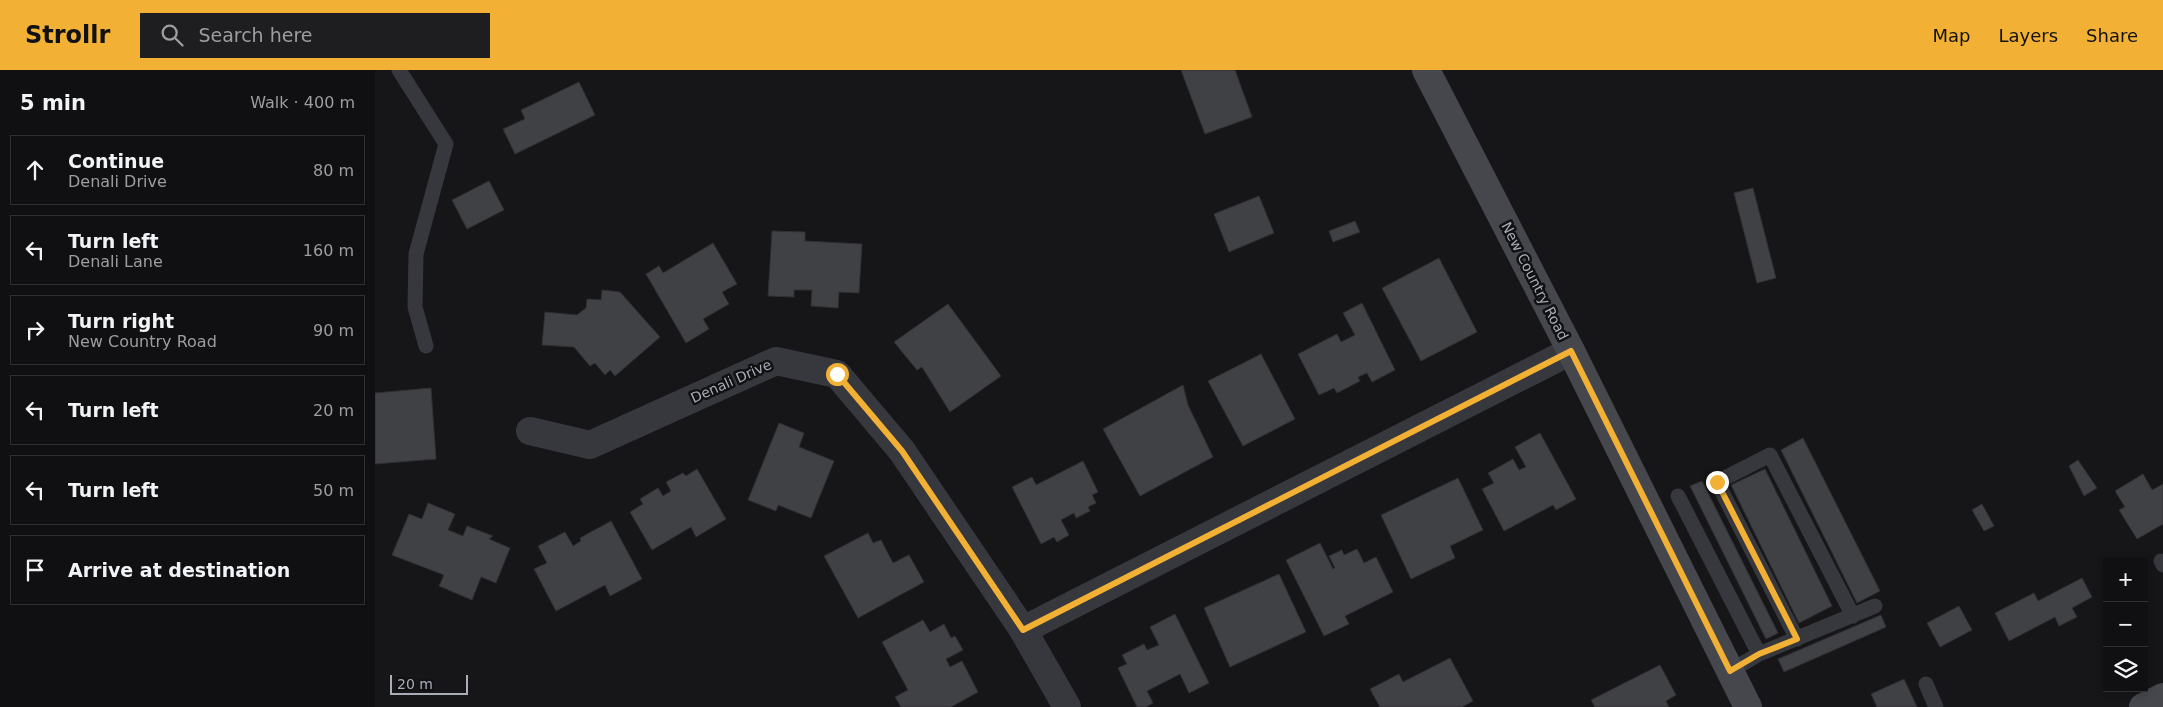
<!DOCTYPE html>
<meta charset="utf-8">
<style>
:root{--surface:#101012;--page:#1e1e20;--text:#f1f3f6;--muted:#9c9d9f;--line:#303032;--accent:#f2b134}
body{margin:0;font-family:"DejaVu Sans",sans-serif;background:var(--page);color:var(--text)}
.controls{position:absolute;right:15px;bottom:15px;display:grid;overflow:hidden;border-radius:0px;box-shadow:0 2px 8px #0003}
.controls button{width:45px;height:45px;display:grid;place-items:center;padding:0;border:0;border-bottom:1px solid var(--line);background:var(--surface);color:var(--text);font:25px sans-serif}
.scale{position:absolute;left:15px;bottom:12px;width:78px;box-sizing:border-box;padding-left:5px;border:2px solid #a8adb8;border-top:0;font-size:14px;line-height:18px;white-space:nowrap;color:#a8adb8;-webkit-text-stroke:4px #111113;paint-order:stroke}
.stop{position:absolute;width:15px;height:15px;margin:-11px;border:4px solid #f2b134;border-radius:50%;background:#fff}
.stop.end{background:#f2b134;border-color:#fff;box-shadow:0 1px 5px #0008}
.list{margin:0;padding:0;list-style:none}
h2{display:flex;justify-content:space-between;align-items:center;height:65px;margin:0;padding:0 20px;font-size:21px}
h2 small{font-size:16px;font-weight:400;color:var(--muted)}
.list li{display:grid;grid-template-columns:32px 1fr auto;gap:15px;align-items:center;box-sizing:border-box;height:70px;margin:0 10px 10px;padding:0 10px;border:1px solid var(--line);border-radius:0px}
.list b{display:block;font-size:19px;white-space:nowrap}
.list p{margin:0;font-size:16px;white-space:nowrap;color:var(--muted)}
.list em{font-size:16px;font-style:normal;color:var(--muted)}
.icon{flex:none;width:28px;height:28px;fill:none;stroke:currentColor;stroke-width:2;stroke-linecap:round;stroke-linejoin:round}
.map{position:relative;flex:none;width:1788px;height:637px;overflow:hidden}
header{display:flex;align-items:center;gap:30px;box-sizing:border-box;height:70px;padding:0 25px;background:var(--accent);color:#111}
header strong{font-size:24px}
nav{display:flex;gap:28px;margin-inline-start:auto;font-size:18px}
.search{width:350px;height:45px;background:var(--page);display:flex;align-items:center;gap:12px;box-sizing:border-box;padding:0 18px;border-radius:0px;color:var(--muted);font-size:19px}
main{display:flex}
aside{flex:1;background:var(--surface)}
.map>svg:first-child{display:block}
</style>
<header>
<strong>Strollr</strong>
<div class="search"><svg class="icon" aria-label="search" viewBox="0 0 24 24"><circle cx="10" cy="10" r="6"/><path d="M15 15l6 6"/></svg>Search here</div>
<nav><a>Map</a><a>Layers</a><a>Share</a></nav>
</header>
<main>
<aside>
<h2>5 min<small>Walk · 400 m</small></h2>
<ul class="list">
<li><svg class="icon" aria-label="ahead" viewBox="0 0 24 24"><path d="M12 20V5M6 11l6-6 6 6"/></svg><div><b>Continue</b><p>Denali Drive</p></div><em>80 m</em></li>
<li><svg class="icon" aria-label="left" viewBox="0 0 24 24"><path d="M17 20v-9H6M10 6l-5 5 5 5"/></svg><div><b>Turn left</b><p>Denali Lane</p></div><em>160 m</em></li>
<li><svg class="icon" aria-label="right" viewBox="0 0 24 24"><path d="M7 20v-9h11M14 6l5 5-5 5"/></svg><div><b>Turn right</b><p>New Country Road</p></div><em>90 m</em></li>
<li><svg class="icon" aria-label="left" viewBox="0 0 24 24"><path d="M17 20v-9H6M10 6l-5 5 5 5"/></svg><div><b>Turn left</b></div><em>20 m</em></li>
<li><svg class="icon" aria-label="left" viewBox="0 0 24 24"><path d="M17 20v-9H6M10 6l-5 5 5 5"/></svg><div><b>Turn left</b></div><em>50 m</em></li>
<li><svg class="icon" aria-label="arrive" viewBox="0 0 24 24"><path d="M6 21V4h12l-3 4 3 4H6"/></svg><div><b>Arrive at destination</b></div></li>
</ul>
</aside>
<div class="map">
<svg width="1788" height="637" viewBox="0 0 1788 637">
<rect width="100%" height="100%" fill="#161618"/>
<path fill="#404145" stroke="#303034" d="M806,0H860L877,47L830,64Z
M204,12L220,45L140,84L128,59L150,49L146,40Z
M114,111L129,140L92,159L77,130Z
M1378,118L1401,208L1382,213L1359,123Z
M884,126L899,163L854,182L839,144Z
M980,151L985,162L958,172L954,161Z
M397,161L430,162V171L487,174L484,223L464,222L463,238L436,236L437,220H419V227L393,226Z
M338,173L362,214L347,222L354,234L328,249L334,259L311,273L271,204L284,196L288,203Z
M1064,188L1102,262L1046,291L1007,218Z
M227,220L245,222L285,267L240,306L235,300L230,305L220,293L215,296L199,277L167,275L170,242L202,245L211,238L212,229L226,230Z
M987,233L1020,300L997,312L992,303L983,307L985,311L962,323L959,318L944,325L923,284L962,264L966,272L980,265L968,243Z
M573,234L626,306L575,342L547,297L542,300L519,272Z
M886,284L920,349L868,376L833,311Z
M808,315L813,335L838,387L765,426L728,359Z
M56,318L61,389L0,394V323Z
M404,353L429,363L424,377L459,391L436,448L403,435L401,441L373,430Z
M1165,363L1201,429L1181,440L1178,435L1129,461L1107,419L1119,413L1113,403L1138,389L1144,400L1151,397L1140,377Z
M1428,368L1505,521L1482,533L1406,380Z
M1703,390L1722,418L1709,426L1694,396Z
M708,391L723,422L717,425L721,433L713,437L715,441L701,448L699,443L686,450L694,465L682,472L679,467L666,474L637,417L657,407L661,415Z
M322,399L351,449L321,467L316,457L277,480L255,442L268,434L265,429L283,418L288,426L296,421L291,412L308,403L311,406Z
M1390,399L1457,536L1424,553L1356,415Z
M1768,404L1777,420L1788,414V454L1762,469L1744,440L1750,437L1740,421Z
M1083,408L1108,460L1075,476L1080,488L1036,509L1006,445Z
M1327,411L1403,563L1391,569L1315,416Z
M53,433L80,444L73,460L88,466L92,456L118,466L114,469L135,478L121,513L106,507L97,530L64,516L69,505L17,485L34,444L47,449Z
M1607,434L1619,456L1609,461L1597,440Z
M236,451L267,509L235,526L230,515L181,541L159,499L172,493L163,476L190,462L198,476L206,471L205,468Z
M493,463L498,473L506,470L518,493L534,485L549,512L483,548L449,486Z
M945,473L958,499L960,498L954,486L967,480L969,485L982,479L989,493L1001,487L1018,522L970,546L974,554L949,566L911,490Z
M904,504L931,562L855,597L829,538Z
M1707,508L1717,527L1697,538L1702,547L1684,556L1680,547L1634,571L1620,543L1659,523L1663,531Z
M1584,536L1597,560L1565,577L1552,553Z
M800,544L834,613L814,623L805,604L772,621L778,633L771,637H762L743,598L752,594L747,585L769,574L772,580L784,575L775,557Z
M1506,545L1511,557L1409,602L1403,589Z
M548,550L555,562L569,554L576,568L580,566L588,580L571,589L575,597L587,591L603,622L576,637H526L520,627L533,620L507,572Z
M1075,588L1098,631L1087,637H1005L995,619L1024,604L1028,612Z
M1285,595L1301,625L1291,631L1294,637H1220L1216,630Z
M1529,609L1542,637H1502L1496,624Z"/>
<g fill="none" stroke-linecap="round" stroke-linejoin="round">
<path stroke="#37383d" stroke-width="15" d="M24,0L71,74L41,184L40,237L51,276
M1303,426L1384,584
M1786,491L1788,495
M1422,569L1342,412L1395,385L1478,546
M1355,601L1384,584L1500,536
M1551,614L1561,637"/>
<path stroke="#37383d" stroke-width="28" d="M155,361L215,375L401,291L462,304L527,381L648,560L692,637
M648,560L1196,281"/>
<path stroke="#45474d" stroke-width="28" d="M1051,0L1196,281L1373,637
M1768,637L1788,627"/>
</g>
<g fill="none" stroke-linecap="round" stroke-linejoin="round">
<path stroke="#f2b134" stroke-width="6" d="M462,304L527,381L648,560L1196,281L1355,601L1384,584L1422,569L1342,412"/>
</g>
<g text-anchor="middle" stroke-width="5" stroke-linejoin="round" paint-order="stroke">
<g font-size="14" fill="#a8adb8" stroke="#111113">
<text transform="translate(1160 211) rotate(63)" y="5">New Country Road</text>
<text transform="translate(356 311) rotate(-24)" y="5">Denali Drive</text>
</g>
</g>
</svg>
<div class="controls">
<button>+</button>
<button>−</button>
<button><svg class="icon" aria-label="layers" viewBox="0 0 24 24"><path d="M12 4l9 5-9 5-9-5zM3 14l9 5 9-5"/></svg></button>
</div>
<div class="scale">20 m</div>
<div class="stop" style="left:462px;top:304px"></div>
<div class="stop end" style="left:1342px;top:412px"></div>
</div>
</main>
